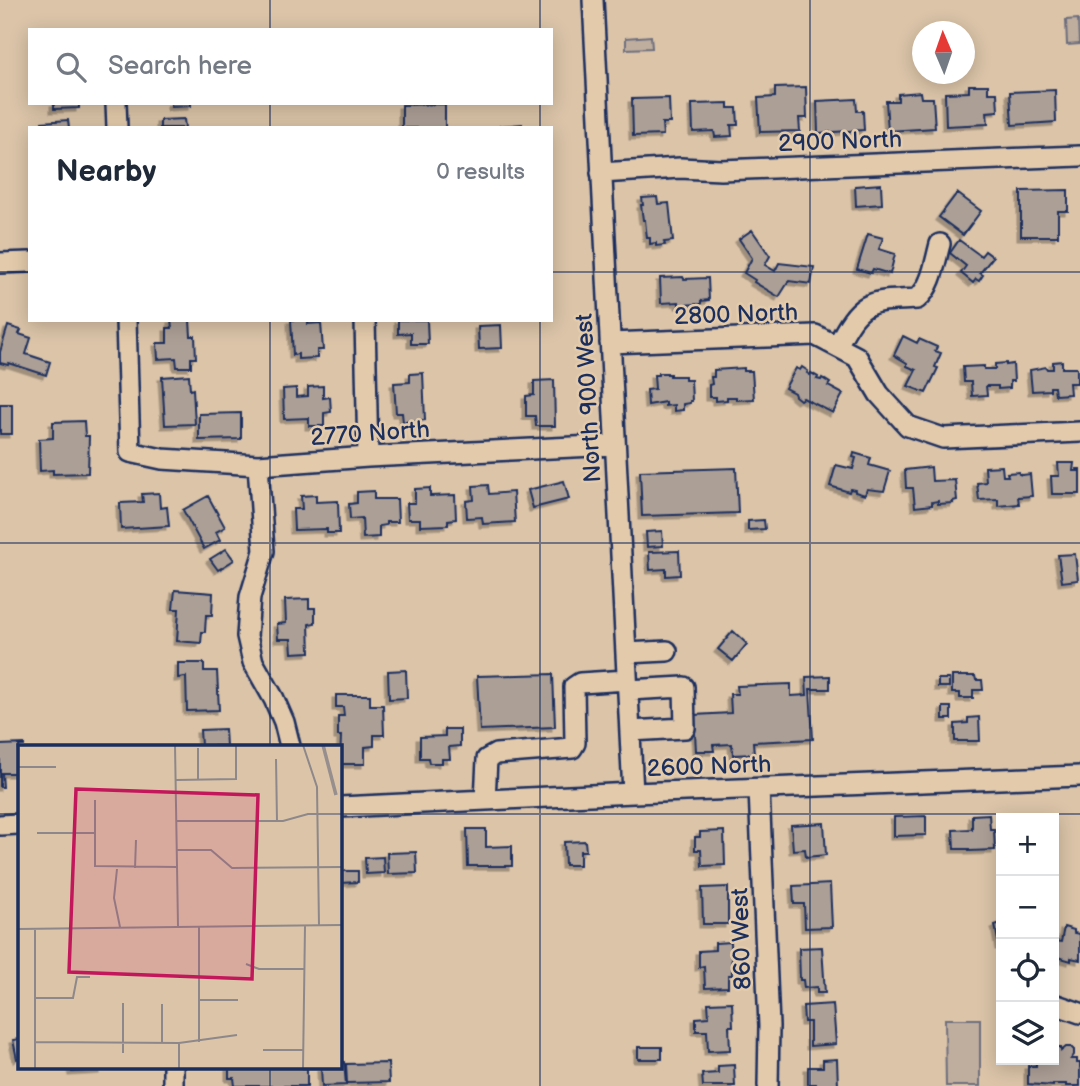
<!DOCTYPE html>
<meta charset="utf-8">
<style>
:root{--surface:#fff;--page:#f6f6f7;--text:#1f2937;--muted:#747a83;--line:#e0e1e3}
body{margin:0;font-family:"Balsamiq Sans",sans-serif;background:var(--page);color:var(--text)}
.controls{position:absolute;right:21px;bottom:21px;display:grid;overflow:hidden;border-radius:0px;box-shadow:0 4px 18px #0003}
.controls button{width:63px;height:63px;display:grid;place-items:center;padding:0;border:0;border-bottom:2px solid var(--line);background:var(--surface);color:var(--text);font:35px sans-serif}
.compass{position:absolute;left:912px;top:21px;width:63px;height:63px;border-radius:50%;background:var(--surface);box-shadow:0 4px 18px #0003;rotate:358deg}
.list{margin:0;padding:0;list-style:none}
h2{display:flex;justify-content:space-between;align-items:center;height:91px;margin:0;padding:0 28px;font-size:30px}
h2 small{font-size:23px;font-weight:400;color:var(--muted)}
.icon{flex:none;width:38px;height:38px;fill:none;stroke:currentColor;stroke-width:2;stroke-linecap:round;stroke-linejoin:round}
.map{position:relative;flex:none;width:1080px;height:1086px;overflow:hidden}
.search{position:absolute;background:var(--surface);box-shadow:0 4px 18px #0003;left:28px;top:28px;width:525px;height:77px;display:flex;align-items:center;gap:18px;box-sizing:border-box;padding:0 24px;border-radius:0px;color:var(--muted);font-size:26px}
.panel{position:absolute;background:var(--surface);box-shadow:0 4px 18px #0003;left:28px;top:126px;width:525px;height:196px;border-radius:0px}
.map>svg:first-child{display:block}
</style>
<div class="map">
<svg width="1080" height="1086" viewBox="0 0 1080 1086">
<defs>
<filter id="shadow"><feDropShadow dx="-3.5" dy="3.5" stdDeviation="0" flood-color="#0004"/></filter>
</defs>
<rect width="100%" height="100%" fill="#dbc4a8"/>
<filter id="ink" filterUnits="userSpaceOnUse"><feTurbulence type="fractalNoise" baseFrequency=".0143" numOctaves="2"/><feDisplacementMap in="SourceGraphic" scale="14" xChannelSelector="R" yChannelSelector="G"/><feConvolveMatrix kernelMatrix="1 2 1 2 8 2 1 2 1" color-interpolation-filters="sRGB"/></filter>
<g filter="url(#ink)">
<path fill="#bfae9d" stroke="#6d6e7e" stroke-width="2" d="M1078,19L1079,44L1067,45L1066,20Z
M651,36L652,48L626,49V38Z
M945,1019H980V1086H946Z"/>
<path fill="#ac9f96" stroke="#1b2f5e" stroke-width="2" filter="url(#shadow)" d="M969,85H988V93H997L998,111L987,112L988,124L946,126L945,93L969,92Z
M806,87L807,118H799L800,131L760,132L758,98L775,97V88Z
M1055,90L1056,122L1012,125L1010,92Z
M920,92L921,98H933L935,128L888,131L886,101H898V94Z
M669,98L670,123H662L663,135L633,136L632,99Z
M856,99L857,111H863L864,130L818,133L817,101Z
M54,103H79V108L54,109Z
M171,103H191V106L171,107Z
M728,103V108H737L738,125H731L732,136L715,137L714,131L693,132L692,104Z
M445,104V128H402V105Z
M184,119L185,128H160V120Z
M68,120L69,128H42V122Z
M522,124V128H500V126Z
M881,184L882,204L856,206L855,186Z
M1068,190V211H1058V236H1021V191Z
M957,193L981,211L963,235L939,217Z
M657,197L658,204L669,203L673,241L664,242L665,245L656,246V243L650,244V238H647L645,220H643L641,205H643L642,198Z
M752,230L770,256L765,265L775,271L779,263L814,267L811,284L789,281L779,297L754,282L755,280L744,273L752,258L739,239Z
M868,234L883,238L879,249L895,254L890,274L873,269L871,273L857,269Z
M959,240L981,256L985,251L993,257L980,273L983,275L979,281L976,279L973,283L961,273L966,266L950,253Z
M683,277L684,279L708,278L709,300L701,301V304L679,305V302L661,303L660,278Z
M171,320H190L191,336H195L196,358H191V367H177L176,358L158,359L157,343H167V328H172Z
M291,320H308V324L321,323L323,350H317V358L298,359V354L293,355Z
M398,320H427L428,344H411V333L398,334Z
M501,325L502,348L479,349L478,326Z
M8,326L21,330L19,334L31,338L26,354L50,362L46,375L9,363L8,365L0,363V352Z
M903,336L917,343L919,339L937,347L935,351L941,353L935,367L938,368L926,393L908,386L916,370L907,366V363L894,355Z
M1062,361V368H1077V383H1069L1070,394L1055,395L1054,387H1050V390L1032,391L1030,370L1046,367L1047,369H1053V362Z
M1006,363V365L1013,364L1014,381H1010V388L998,389V386H986L987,395L972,396L971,382H964L963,367L984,366V369H995V364Z
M802,367L808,371L807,373L810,375L811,373L818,377L817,379L821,380L822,378L830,383L828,386L843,394L833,413L803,398L800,400L795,396L794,393L785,388L796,368L800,370Z
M744,368V371H752L754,399L736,400V397H727V400L716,401V397H709V385L712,384L711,377H714V370Z
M423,373L425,420L403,422L402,413H396L394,383L410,382V374Z
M658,373H667V374H670V376H685V380H691L692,401H690V403L683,404V410L674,411V405L665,406V402L648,405L647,390L655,389L654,375H658Z
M189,375L190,390L193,389L195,424L165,425L162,377Z
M554,380L555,426H536L535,416H526V396L534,395V381Z
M323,386V398L330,397L331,412L324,413V426H309V418L284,419L283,389L296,388V397L308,396V387Z
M0,404H12V434H0Z
M241,413V439L199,440V414Z
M84,421L85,436H89L88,473L53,474V470L40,471L39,439L53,438V422Z
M854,453L871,458L869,465L890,471L884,491L867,489L865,495L855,492V490L850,489L849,492L830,486L836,465L853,469L856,458L853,457Z
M1058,463H1074L1073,471H1078L1077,469H1080V494H1052L1051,476H1059Z
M1002,466L1003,476H1008L1007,473L1019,472V474L1022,475L1030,474L1032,496L1018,497L1019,504L998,506V499L979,500L977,483L986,482L985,467Z
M931,467L932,481L955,480L957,500L953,501V503L938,504V501L932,502V505L915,507L913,488H906L905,470Z
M736,468L738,513L642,516L640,471Z
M564,481L569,499L533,508L528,490Z
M488,485L489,494L513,492L515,522L483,524L482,517L467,518L466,501L474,500L473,486Z
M430,488V496L455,495L456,519L448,520V525L420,526V519H408L407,503H415V489Z
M374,491V499H397L398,522H386V525L379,526V537L363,538L362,518L350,519L349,504L357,503V492Z
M159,493L160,508L167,507L169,526L121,529L120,503L143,502L142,494Z
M316,495V502L338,501L339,533H327V529L294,530L293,509H302L301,496Z
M208,496L225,527L216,532L220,540L204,549L183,510Z
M764,520L765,529L748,530V521Z
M662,531L663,546L647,547L646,532Z
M226,549L234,560L218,570L210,559Z
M679,551L680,575L666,576V569L650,570L649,552Z
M1075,554L1078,580L1062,582L1058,555Z
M175,590L213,593L212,615H206L205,632H202L201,643L177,641L179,609H173Z
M309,599V608H315V623L309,624L310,652L292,653L291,639H278L277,624L286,623L285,600Z
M733,631L747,644L733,661L718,649Z
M178,663H204V671H217L219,710L187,711L186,677L178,678Z
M406,670L407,698L389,699L388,671Z
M553,674L555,727L480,730L477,676Z
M830,676V689H810L813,739L753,742L754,754L733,755L732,744L713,745L714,751H696L694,715L731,713L730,694H738L737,686L791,684V696L807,695L806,677Z
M952,676H975L976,680H982L983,690H973V698H960V693H952Z
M938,679H949V687H938Z
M336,695H370V705H383L384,735H374V746L365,747V764H340L341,736H338V716H344L343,707H336Z
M943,707H951V719H943Z
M979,717L980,741H955V724L968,723V718Z
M225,729L226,746H201L200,730Z
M445,729H460V746L449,747L450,759H442V763H429L428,758H420V737L445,736Z
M24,744V746H19V773H2L3,787H0V745Z
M989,814L990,829H994L995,850L969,851V849H954L953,830L972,829V815Z
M926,816V835L894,836V817Z
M824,823L826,855L806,857L805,849L793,850L791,825Z
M467,829H486V847L512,846V866H468Z
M724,831L725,865L702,866L701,850H695V837H700V832Z
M585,841L586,851H580V865H565L564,842Z
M416,852L417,873L388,874L387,853Z
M340,853L341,871H358V882L340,883Z
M383,857L384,873L366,874L365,858Z
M830,884L832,927L805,928L804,904H794L793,886Z
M728,887V924H703L702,888Z
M1001,923V946H999L995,925Z
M1064,927L1074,930V933L1080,934V960L1071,958V961L1054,956V941L1061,942Z
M731,942L732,975H728V987L705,988L704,966L699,967V951L715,950V943Z
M822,947L825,993H817V987L804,988L803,980H800L799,948Z
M732,1002L733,1026H729L730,1050L708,1051L707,1031H696V1018L709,1017L708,1003Z
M833,1004L836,1044L810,1046V1022H804L803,1006Z
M19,1039V1058L17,1059L13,1040Z
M638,1047H662V1059H638Z
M1054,1047H1061V1051L1066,1047H1071L1074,1050V1055L1071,1059H1077V1063H1080V1086H1066V1084H1053V1086L1028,1084V1066H1036V1063H1033V1060H1054Z
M837,1059L838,1086H816V1084H808V1067H823V1060Z
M340,1062H344L346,1085L322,1086L321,1067H340Z
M388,1063L389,1082L347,1083L346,1064Z
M734,1065L735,1086H703L702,1074L718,1073V1066Z
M71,1067H102V1070L72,1072Z
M229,1067H303V1068H307V1086H235L234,1078H229Z"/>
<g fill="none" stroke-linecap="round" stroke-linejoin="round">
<g stroke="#1b2f5e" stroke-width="24">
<path id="minor" d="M593,0L633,793
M116,103L117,128
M601,173L680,168L721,170L1080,156
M0,263L30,262
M126,320L130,452L162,459L258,465L368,457L615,445
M365,320L368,457
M610,343L815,335L857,357L879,394L908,426L943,438L1080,432
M837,346C861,300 867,301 917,299C932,287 935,262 940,244
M258,465L264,551L250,597L247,636L253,662L274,699L284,722L290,746
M626,653L667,651
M628,690L684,687L685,728L630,731
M759,789L769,1026L768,1086
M485,800L487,759L496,754L572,748L575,743L574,687L580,683L627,680
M340,807L633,793L1080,776
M0,825L19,824
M1054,1004L1080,1013
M173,1086V1067"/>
</g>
<use href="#minor" stroke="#e3caab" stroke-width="19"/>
</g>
</g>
<path fill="none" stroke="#1b2f5e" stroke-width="2" stroke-opacity="0.55" d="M270,0V30M540,0V30M810,0V1086M270,103V128M540,103V128M0,272H30M551,272H1080M270,320V746M540,320V1086M0,543H1080M0,814H19M340,814H1080M270,1067V1086"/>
<g text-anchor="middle" stroke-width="5" stroke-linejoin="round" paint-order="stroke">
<g font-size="24" fill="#1b2f5e" stroke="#e3caab">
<text transform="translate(840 141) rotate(-2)" y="8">2900 North</text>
<text transform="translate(736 314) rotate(-2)" y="8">2800 North</text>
<text transform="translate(588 398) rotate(-93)" y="8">North 900 West</text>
<text transform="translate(370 433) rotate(-4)" y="8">2770 North</text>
<text transform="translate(709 766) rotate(-2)" y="8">2600 North</text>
<text transform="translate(741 939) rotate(-92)" y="8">860 West</text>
</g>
</g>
<g transform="translate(18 745)">
<rect width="324" height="324" fill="#dbc4a8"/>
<path fill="none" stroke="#978f8e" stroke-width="3.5" d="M305,0L318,50"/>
<path fill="none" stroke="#8e888a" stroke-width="2" d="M157,0L160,181M285,0L299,42L301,181M258,14L259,76M0,22H38M180,34V3M158,35L218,34V0M77,55V121L159,122M158,76H265L290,69H324M19,88H77M159,105H193L214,123L324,122M117,123L118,95M99,124L96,153L102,182M0,184L324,180M17,184V323M228,219L241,224H286M17,253H55L59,232H72M180,255H220M105,258V308M144,259V298M17,297L161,298L219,290M181,297V182M161,298V323M245,305H285M285,323L287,181"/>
<path fill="#c2185b" fill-opacity="0.15" stroke="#c2185b" stroke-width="3.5" d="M58,44L240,50L234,234L51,227Z"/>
<rect width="324" height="324" fill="none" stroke="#1b2f5e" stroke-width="3.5"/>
</g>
</svg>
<div class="controls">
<button>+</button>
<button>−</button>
<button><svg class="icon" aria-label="locate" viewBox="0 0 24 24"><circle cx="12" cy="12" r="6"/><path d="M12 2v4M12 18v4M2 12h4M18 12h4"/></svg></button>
<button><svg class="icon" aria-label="layers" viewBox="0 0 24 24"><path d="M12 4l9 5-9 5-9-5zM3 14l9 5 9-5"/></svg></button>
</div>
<svg class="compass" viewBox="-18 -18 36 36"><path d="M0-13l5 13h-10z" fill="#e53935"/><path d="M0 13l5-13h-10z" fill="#747a83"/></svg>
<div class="search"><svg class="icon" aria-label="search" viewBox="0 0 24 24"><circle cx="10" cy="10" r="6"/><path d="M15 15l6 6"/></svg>Search here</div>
<section class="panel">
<h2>Nearby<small>0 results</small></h2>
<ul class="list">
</ul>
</section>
</div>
